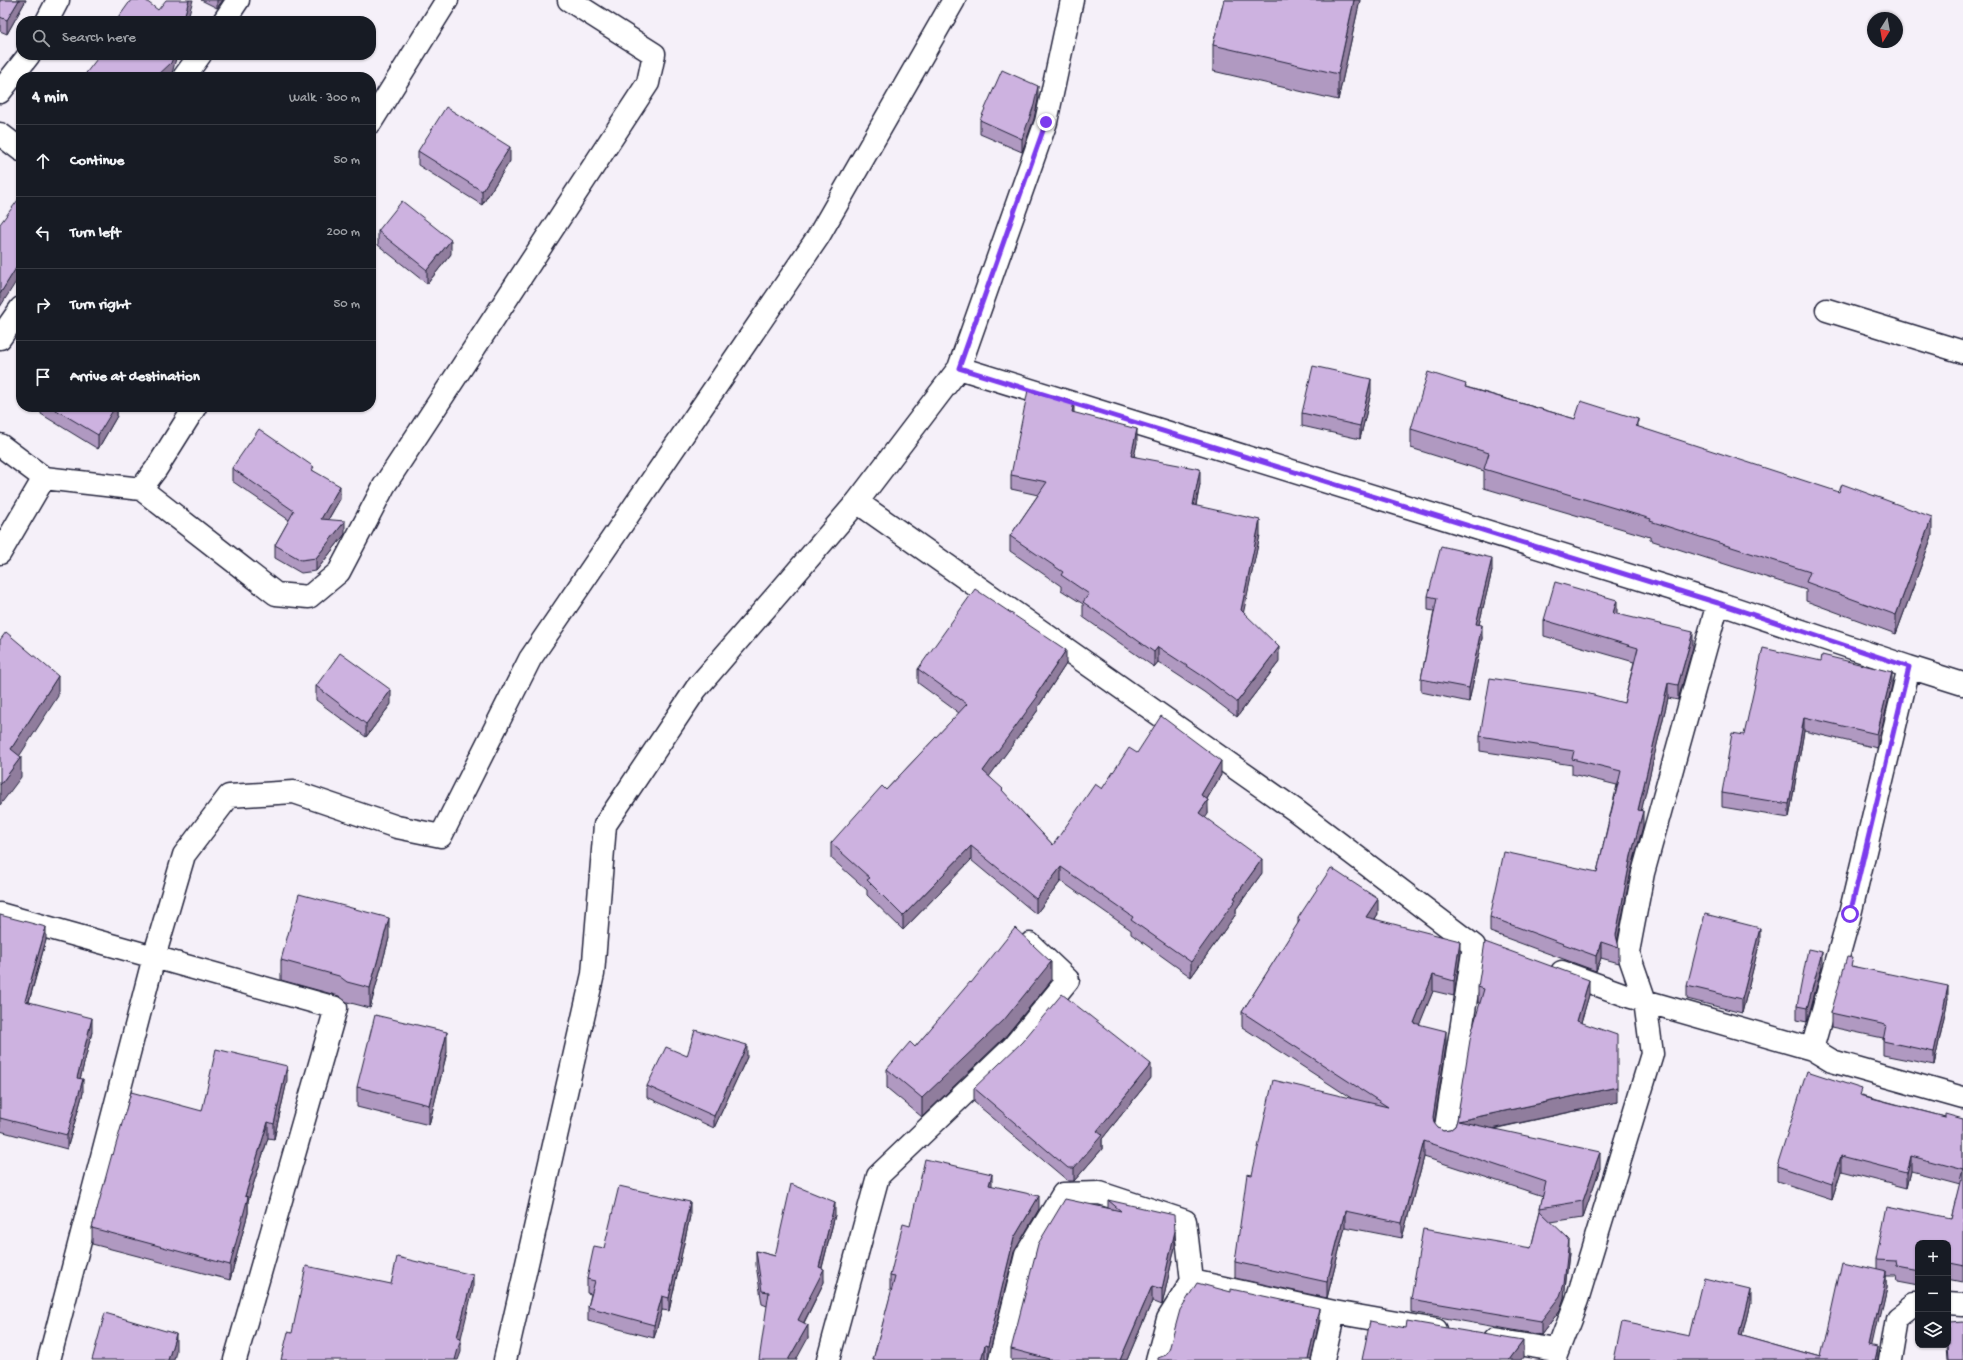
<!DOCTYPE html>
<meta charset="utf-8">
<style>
:root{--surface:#171b24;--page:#20242c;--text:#f1f3f6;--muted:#9ea1a6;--line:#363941}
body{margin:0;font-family:"Gochi Hand",sans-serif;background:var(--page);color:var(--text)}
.controls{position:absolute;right:12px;bottom:12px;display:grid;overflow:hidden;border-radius:8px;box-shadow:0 1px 3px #0004}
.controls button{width:36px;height:36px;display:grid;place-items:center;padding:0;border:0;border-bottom:1px solid var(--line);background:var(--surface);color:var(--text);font:20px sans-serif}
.compass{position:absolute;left:1867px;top:12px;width:36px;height:36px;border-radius:50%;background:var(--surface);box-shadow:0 1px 3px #0004;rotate:191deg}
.stop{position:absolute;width:12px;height:12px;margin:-9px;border:3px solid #7c3aed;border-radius:50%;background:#fff}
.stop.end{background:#7c3aed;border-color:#fff;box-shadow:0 1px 4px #0008}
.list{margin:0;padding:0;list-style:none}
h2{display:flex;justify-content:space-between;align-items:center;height:52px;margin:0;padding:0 16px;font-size:17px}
h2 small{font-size:13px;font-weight:400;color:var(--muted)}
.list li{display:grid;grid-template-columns:26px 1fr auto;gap:12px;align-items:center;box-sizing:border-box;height:72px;padding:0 16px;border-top:1px solid var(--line)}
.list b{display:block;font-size:15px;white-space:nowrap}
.list em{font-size:13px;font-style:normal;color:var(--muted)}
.icon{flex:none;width:22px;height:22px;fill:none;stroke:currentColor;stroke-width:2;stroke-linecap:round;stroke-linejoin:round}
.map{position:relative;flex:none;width:1963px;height:1360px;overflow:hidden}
.search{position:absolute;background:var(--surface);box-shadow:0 1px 3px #0004;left:16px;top:16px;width:360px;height:44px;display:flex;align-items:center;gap:10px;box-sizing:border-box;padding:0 14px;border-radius:16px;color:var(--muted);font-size:15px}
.panel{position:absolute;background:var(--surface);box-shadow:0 1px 3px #0004;left:16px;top:72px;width:360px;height:340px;border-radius:16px}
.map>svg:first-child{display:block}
</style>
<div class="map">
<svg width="1963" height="1360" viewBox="0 0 1963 1360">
<rect width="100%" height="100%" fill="#f5f0f9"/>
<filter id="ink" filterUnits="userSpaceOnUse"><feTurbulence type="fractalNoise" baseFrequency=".025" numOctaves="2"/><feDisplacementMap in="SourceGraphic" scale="8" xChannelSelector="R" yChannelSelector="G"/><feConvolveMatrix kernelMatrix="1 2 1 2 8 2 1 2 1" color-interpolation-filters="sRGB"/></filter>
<g filter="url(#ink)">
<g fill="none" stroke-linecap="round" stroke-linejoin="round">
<g stroke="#22223b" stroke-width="25">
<path id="street" d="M47,21L58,0
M224,21L238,0
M184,77L200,55
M0,92L29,55
M371,122L447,0
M0,134L21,150
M1827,310L1963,352
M0,338L21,308
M959,368L1718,603L1909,667
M0,445L44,478
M141,489L156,469L195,407
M857,502L1295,810L1474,946
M0,553L44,478L141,489L276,594L309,597L339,572L384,486L648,83L654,54L569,0
M0,914L154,957L184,855L229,796L294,792L397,827L441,836L530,659L818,237L954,0
M1562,972L1631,997L1812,1049L1832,1061L1963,1098
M1812,1049L1850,914L1909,667L1963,684
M1445,1134L1474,946
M1192,1281L1334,1312L1436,1330
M1948,1304L1963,1305
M1494,1340L1556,1350
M49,1360L154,957L336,1008L235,1360
M505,1360L593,974L605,825L696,689L857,502L959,368L1046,122L1072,0
M828,1360L878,1176L1013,1047L1068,980L1030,944
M1000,1360L1026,1255L1063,1194L1100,1193L1185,1221L1192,1281L1168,1319L1157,1360
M1323,1360L1334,1312
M1554,1360L1577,1300L1652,1054L1645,1001L1628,952L1643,873L1718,603
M1890,1360L1897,1318L1915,1304H1918"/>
</g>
<use href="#street" stroke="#fff" stroke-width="22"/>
</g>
<path fill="#b099c1" stroke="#22223b" d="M0,0H26L7,34L0,31Z
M201,0H223L217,8Z
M1224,0H1360L1338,100L1213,71V45Z
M1038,100L1034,119L1022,152L980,134V120Z
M418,151L510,161L482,205L418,165Z
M378,231L451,254L427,284L378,245Z
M1466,387L1575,419L1638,427L1932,536L1896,634L1806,601V590L1650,540V537L1484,488V471L1411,448V429Z
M1371,393L1360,439L1302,426V413Z
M41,407H117V416L98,449L41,414Z
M1074,413L1137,443L1134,456L1200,484L1196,506L1260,535L1243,612L1279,662L1237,717L1204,692L1158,662L1154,667L1083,617V604L1061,590V586L1010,551V536L1038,495L1011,489V475Z
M232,468L314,471L340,499L328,520L345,534L316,571L301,573L275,558V545L289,520L232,481Z
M1492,571L1479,624L1482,638L1469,702L1421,692V679L1434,611L1428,610V596Z
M1617,614L1693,647L1678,700L1668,698L1641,811L1643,826L1631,871L1617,942L1619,948V963L1601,958L1596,971L1490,932V917L1597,872L1617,785L1572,774V765L1480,751V736L1624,703L1634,662L1544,636V620Z
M1066,664L1038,707V710L989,776L1003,792L1053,845L1102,789L1137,753L1221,775L1207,799L1208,814L1205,817L1262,873L1236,909V914L1191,977L1131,934V930L1061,881L1036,914L971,860L903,930L867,895V890L831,858V843L886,790L959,713L918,683V669Z
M1892,685L1877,748L1804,731L1789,818L1722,807V793L1744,735Z
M316,686L391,704L366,737L316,700Z
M1378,914L1375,919L1460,957L1454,996L1433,991L1419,1024L1446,1046L1434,1124L1438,1128L1443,1131L1450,1130L1455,1126L1457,1120L1480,1003H1478V987L1589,995L1581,1022L1617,1102L1493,1129L1600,1168L1583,1217L1551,1222L1569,1253L1564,1298L1560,1310L1541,1335L1411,1312V1299L1531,1248L1540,1211V1208L1543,1196L1424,1157L1402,1238L1345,1227L1327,1298L1235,1278V1262L1252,1175L1351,1098L1242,1027V1012L1298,924V918Z
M0,915L46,940L29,1002L92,1032L80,1079L83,1093L67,1149L0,1131Z
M389,938L370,1008L347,1002L339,996L281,980V960Z
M1760,941L1742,1013L1687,999V986Z
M1822,966L1807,1022L1797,1020V1006Z
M1853,966L1948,999L1934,1065L1883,1055V1038L1831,1027V1013Z
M1051,981L1004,1038L922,1117L887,1088V1069L915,1047L971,983Z
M447,1052L429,1125L357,1107V1087Z
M747,1057L714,1128L647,1097V1086Z
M1151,1078L1102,1139V1149L1074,1181H1068L974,1102V1088Z
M287,1081L274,1139L268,1138L248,1201V1213L230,1280L92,1244V1228L113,1155L202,1111Z
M1862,1095L1945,1117L1963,1119V1282L1948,1279V1243H1918V1285L1897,1281L1896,1276H1886V1286L1872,1345L1878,1360H1614L1690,1336L1750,1303L1742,1336L1821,1358L1876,1270V1260L1951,1218L1960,1184L1911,1171L1907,1188L1841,1171L1832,1199L1777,1181V1166Z
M992,1186L1039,1209L1014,1252L988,1359L985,1358V1360H873L892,1290H890V1276L910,1226Z
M1108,1200L1175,1247L1162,1305L1152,1301L1127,1360H1011V1349L1108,1208Z
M835,1215L822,1268L824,1282L804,1323L808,1338L767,1306L762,1304L756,1265V1251L775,1256Z
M690,1216L669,1311L662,1310L654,1338L588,1321V1307L591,1294L587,1293V1279L604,1248Z
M1945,1345H1948L1963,1360H1946Z"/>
<path fill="#907d9d" stroke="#22223b" d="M19,0H26L7,34V20Z
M189,0H193L187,21H183Z
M217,0H223L217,8Z
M1354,0H1360L1338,100V74Z
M174,55H177L171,77H156Z
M1038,86V100L1034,119L1022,152V139Z
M510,147V161L482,205V191Z
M451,240V254L427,284V270Z
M21,260V274L0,307V294Z
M1371,379V393L1360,439V426Z
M1074,402V417L1072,412Z
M113,407H117V416L98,449V435Z
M1638,419V438L1636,426Z
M1137,429V443L1131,470V456Z
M1200,469V484L1193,520V505Z
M340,486V499L321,532V519Z
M1932,517V536L1896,634V615Z
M1260,520V535L1241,624V610Z
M345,521V534L316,571V558Z
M1492,558V571L1476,637V624Z
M1617,600V615L1613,613Z
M1482,625V638L1469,702V688Z
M1693,632V647L1678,700V685Z
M1158,647V662L1154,667V652Z
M1279,647V662L1237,717V702Z
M1066,650V664L1038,707V710L983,785V771L1036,695Z
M1892,672V685L1877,748V734Z
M58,676V696L11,769V749Z
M1668,683V698L1638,825V810Z
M391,690V704L366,737V724Z
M1804,717V731L1789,818V804Z
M21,757V777L0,805V785Z
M1221,761V775L1201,809V795Z
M1208,800V814L1199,827V813Z
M1643,811V826L1631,871L1616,948V935L1631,856Z
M971,846V860L903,930V916Z
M1262,859V873L1236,909V914L1191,977V962L1234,898Z
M1061,867V881L1036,914V899Z
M1378,899V914L1366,932V917Z
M389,918V938L370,1008V988Z
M46,927V940L25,1015V1001Z
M1760,928V941L1742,1013V999Z
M1460,941V957L1454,996V981Z
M1601,942V958L1596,971V956Z
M1822,952V966L1807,1022V1008Z
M1051,962V981L1004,1038L922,1117V1098Z
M1433,975V991L1414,1038V1023Z
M1589,980V995L1577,1036V1021Z
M1948,986V999L1934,1065V1052Z
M92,1018V1032L77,1091V1078Z
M1446,1031V1046L1433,1132V1117Z
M447,1032V1052L429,1125V1105Z
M747,1045V1057L714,1128V1116Z
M1151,1064V1078L1102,1139V1149L1074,1181V1168L1097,1131Z
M287,1066V1081L274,1139V1124Z
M83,1079V1093L67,1149V1135Z
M1617,1087V1102L1458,1136V1121Z
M268,1122V1138L248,1201V1213L230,1280V1265L245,1196Z
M1424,1141V1157L1402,1238V1223Z
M1600,1152V1168L1583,1217V1201Z
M1841,1156V1171L1832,1199V1184Z
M1911,1156V1171L1907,1188V1173Z
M992,1174V1188L989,1185Z
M1039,1196V1209L1014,1252L988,1359V1346L1014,1238Z
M690,1202V1216L669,1311V1298Z
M835,1202V1215L820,1275L824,1269V1282L798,1334V1320L819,1267Z
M1345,1211V1227L1327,1298V1282Z
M1175,1231V1247L1162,1305V1289Z
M1569,1239V1253L1564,1298L1560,1310L1541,1335V1321Z
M1886,1272V1286L1870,1358V1345Z
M473,1275V1289L461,1338V1352L458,1360H455L457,1337Z
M1152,1286V1301L1127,1360H1120Z
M1750,1289V1303L1739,1349V1335Z
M662,1296V1310L654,1338V1325Z
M1319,1308V1322L1311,1360H1308Z
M808,1325V1338L796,1360H788Z
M176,1334V1351L174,1360H168Z
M1523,1341V1357L1521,1360H1509Z
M985,1345V1360H981Z
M1878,1347V1360H1875Z"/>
<path fill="#cdb2e0" stroke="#22223b" d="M0,0H19L7,20L0,17Z
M131,0H145L158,10L166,0H189L183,21H116Z
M1224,0H1354L1338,74L1213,45Z
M100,55H174L171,63L156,77H83Z
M1002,70L1038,86L1034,105L1022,139L980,120Z
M446,107L510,147L482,191L418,151Z
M21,196V260L0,294V224Z
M402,201L451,240L427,270L378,231Z
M1313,366L1371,379L1360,426L1302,413Z
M1428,372L1466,384L1465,387L1575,419L1581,401L1638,419L1636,426L1839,492L1842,484L1932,517L1896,615L1806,582L1810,572L1650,521L1651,519L1484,469L1489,453L1411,429Z
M1028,390L1074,402L1072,412L1137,429L1131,456L1200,469L1193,505L1260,520L1241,610L1279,647L1237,702L1204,677L1158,647L1154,652L1083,602L1089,594L1061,575L1063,572L1010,536L1047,482L1011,475Z
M51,407H115L98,435Z
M259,429L314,467L312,470L340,486L321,519L345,521L316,558L301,560L275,545L294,511L232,468Z
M1441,546L1492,558L1476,624L1482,625L1469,688L1421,679L1437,598L1428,596Z
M1555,582L1617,600L1613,613L1693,632L1678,685L1668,683L1638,810L1643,811L1631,856L1616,935L1619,948L1601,942L1596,956L1490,917L1504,852L1597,872L1621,771L1572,759L1574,751L1480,736L1490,678L1586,693L1624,703L1638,648L1544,620Z
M975,589L1066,650L1036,695L1038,696L983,771L1003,789L1002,790L1053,845L1095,784L1102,789L1129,748L1137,753L1161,716L1221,761L1201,795L1208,800L1199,813L1262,859L1234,898L1236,899L1191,962L1131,920L1133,917L1061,867L1036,899L971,846L903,916L867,880L870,878L831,843L882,786L886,790L967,704L918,669Z
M6,632L58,676L11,749L21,757L0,785V640Z
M1763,648L1821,661L1822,655L1892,672L1877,734L1804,717L1789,804L1722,793L1732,733L1744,735Z
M340,653L391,690L366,724L316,686Z
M1331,868L1378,899L1366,917L1460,941L1454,981L1433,975L1414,1023L1446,1031L1433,1117L1434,1123L1438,1128L1443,1131L1450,1130L1455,1126L1457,1120L1471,1034L1484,989L1478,987L1485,942L1589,980L1577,1021L1617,1035V1087L1458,1121L1600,1152L1583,1201L1540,1208L1546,1182L1424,1141L1402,1223L1345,1211L1327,1282L1235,1262L1247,1174L1252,1175L1273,1080L1388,1107L1242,1012L1300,920L1298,918Z
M299,894L389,918L370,988L347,982L339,976L281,960Z
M1705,914L1760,928L1742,999L1687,986Z
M0,915L46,927L25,1001L92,1018L77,1078L83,1079L67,1135L0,1118Z
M1015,928L1051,962L1004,1020L922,1098L887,1069L910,1042L915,1047L970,982L971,983Z
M1808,949L1822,952L1807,1008L1797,1006Z
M1847,957L1853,958L1851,966L1948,986L1934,1052L1883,1041L1886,1025L1831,1013Z
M1062,994L1151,1064L1097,1131L1102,1135L1074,1168H1068L974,1088L1022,1042Z
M375,1015L447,1032L429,1105L357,1087Z
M695,1030L747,1045L714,1116L647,1086L666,1047L687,1056Z
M216,1049L287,1066L274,1124L268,1122L245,1196L248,1197L230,1265L92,1228L112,1154L113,1155L131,1092L202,1111Z
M1807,1071L1862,1089L1860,1095L1945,1117V1114L1963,1119V1170L1911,1156L1907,1173L1841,1156L1832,1184L1777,1166Z
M925,1159L992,1174L989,1185L1039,1196L1014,1238L988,1346L985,1345L981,1360H873L895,1277L890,1276L903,1224L910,1226Z
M1963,1170V1267L1948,1264V1243H1918V1270L1897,1266L1896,1261L1876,1260L1887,1205L1951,1218Z
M791,1184L835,1202L819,1267L824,1269L798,1320L808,1325L788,1360H759L769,1292L762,1291L756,1251L775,1256Z
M619,1186L690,1202L669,1298L662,1296L654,1325L588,1307L595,1281L587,1279L594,1246L604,1248Z
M1065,1199L1121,1211L1108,1200L1174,1215L1175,1231L1162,1289L1152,1286L1120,1360H1048L1049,1359L1011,1349L1038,1244Z
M1540,1211L1569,1239L1564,1284L1560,1296L1541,1321L1411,1299L1423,1229L1531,1248Z
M397,1257L473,1275L457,1337L461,1338L455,1360H281L288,1332L292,1333L306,1266L391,1284Z
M1842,1262L1886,1272L1870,1345L1878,1347L1875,1360H1614L1622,1322L1690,1336L1704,1278L1750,1289L1739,1335L1821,1358Z
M1197,1283L1231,1292V1289L1319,1308L1308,1360H1158V1358L1166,1355L1169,1350L1180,1310Z
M105,1313L176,1334L168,1360H92Z
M1370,1321L1406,1328L1407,1321L1523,1341L1509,1360H1362Z
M1963,1322V1360H1947L1946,1345H1948V1323Z"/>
</g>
<g fill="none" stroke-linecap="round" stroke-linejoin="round" filter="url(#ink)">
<path stroke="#7c3aed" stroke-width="5" d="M1046,122L959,368L1718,603L1909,667L1850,914"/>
</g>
</svg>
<div class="controls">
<button>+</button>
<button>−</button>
<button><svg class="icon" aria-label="layers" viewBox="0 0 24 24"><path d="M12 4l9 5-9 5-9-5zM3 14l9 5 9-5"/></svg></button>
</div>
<svg class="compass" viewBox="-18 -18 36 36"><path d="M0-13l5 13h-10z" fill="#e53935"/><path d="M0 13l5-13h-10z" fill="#9ea1a6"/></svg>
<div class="stop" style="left:1850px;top:914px"></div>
<div class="stop end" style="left:1046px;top:122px"></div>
<div class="search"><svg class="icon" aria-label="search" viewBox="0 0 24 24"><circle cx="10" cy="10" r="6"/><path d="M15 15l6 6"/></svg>Search here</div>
<section class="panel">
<h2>4 min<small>Walk · 300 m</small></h2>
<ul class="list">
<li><svg class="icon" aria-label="ahead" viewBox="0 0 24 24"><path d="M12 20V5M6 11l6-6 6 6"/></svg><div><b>Continue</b></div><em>50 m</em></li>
<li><svg class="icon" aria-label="left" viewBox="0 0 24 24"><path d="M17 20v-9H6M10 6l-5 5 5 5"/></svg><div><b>Turn left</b></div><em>200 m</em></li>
<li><svg class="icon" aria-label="right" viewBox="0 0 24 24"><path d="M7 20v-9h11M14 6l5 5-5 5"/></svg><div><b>Turn right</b></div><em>50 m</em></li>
<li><svg class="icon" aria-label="arrive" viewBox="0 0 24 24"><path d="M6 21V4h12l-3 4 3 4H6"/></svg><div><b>Arrive at destination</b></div></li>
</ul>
</section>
</div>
